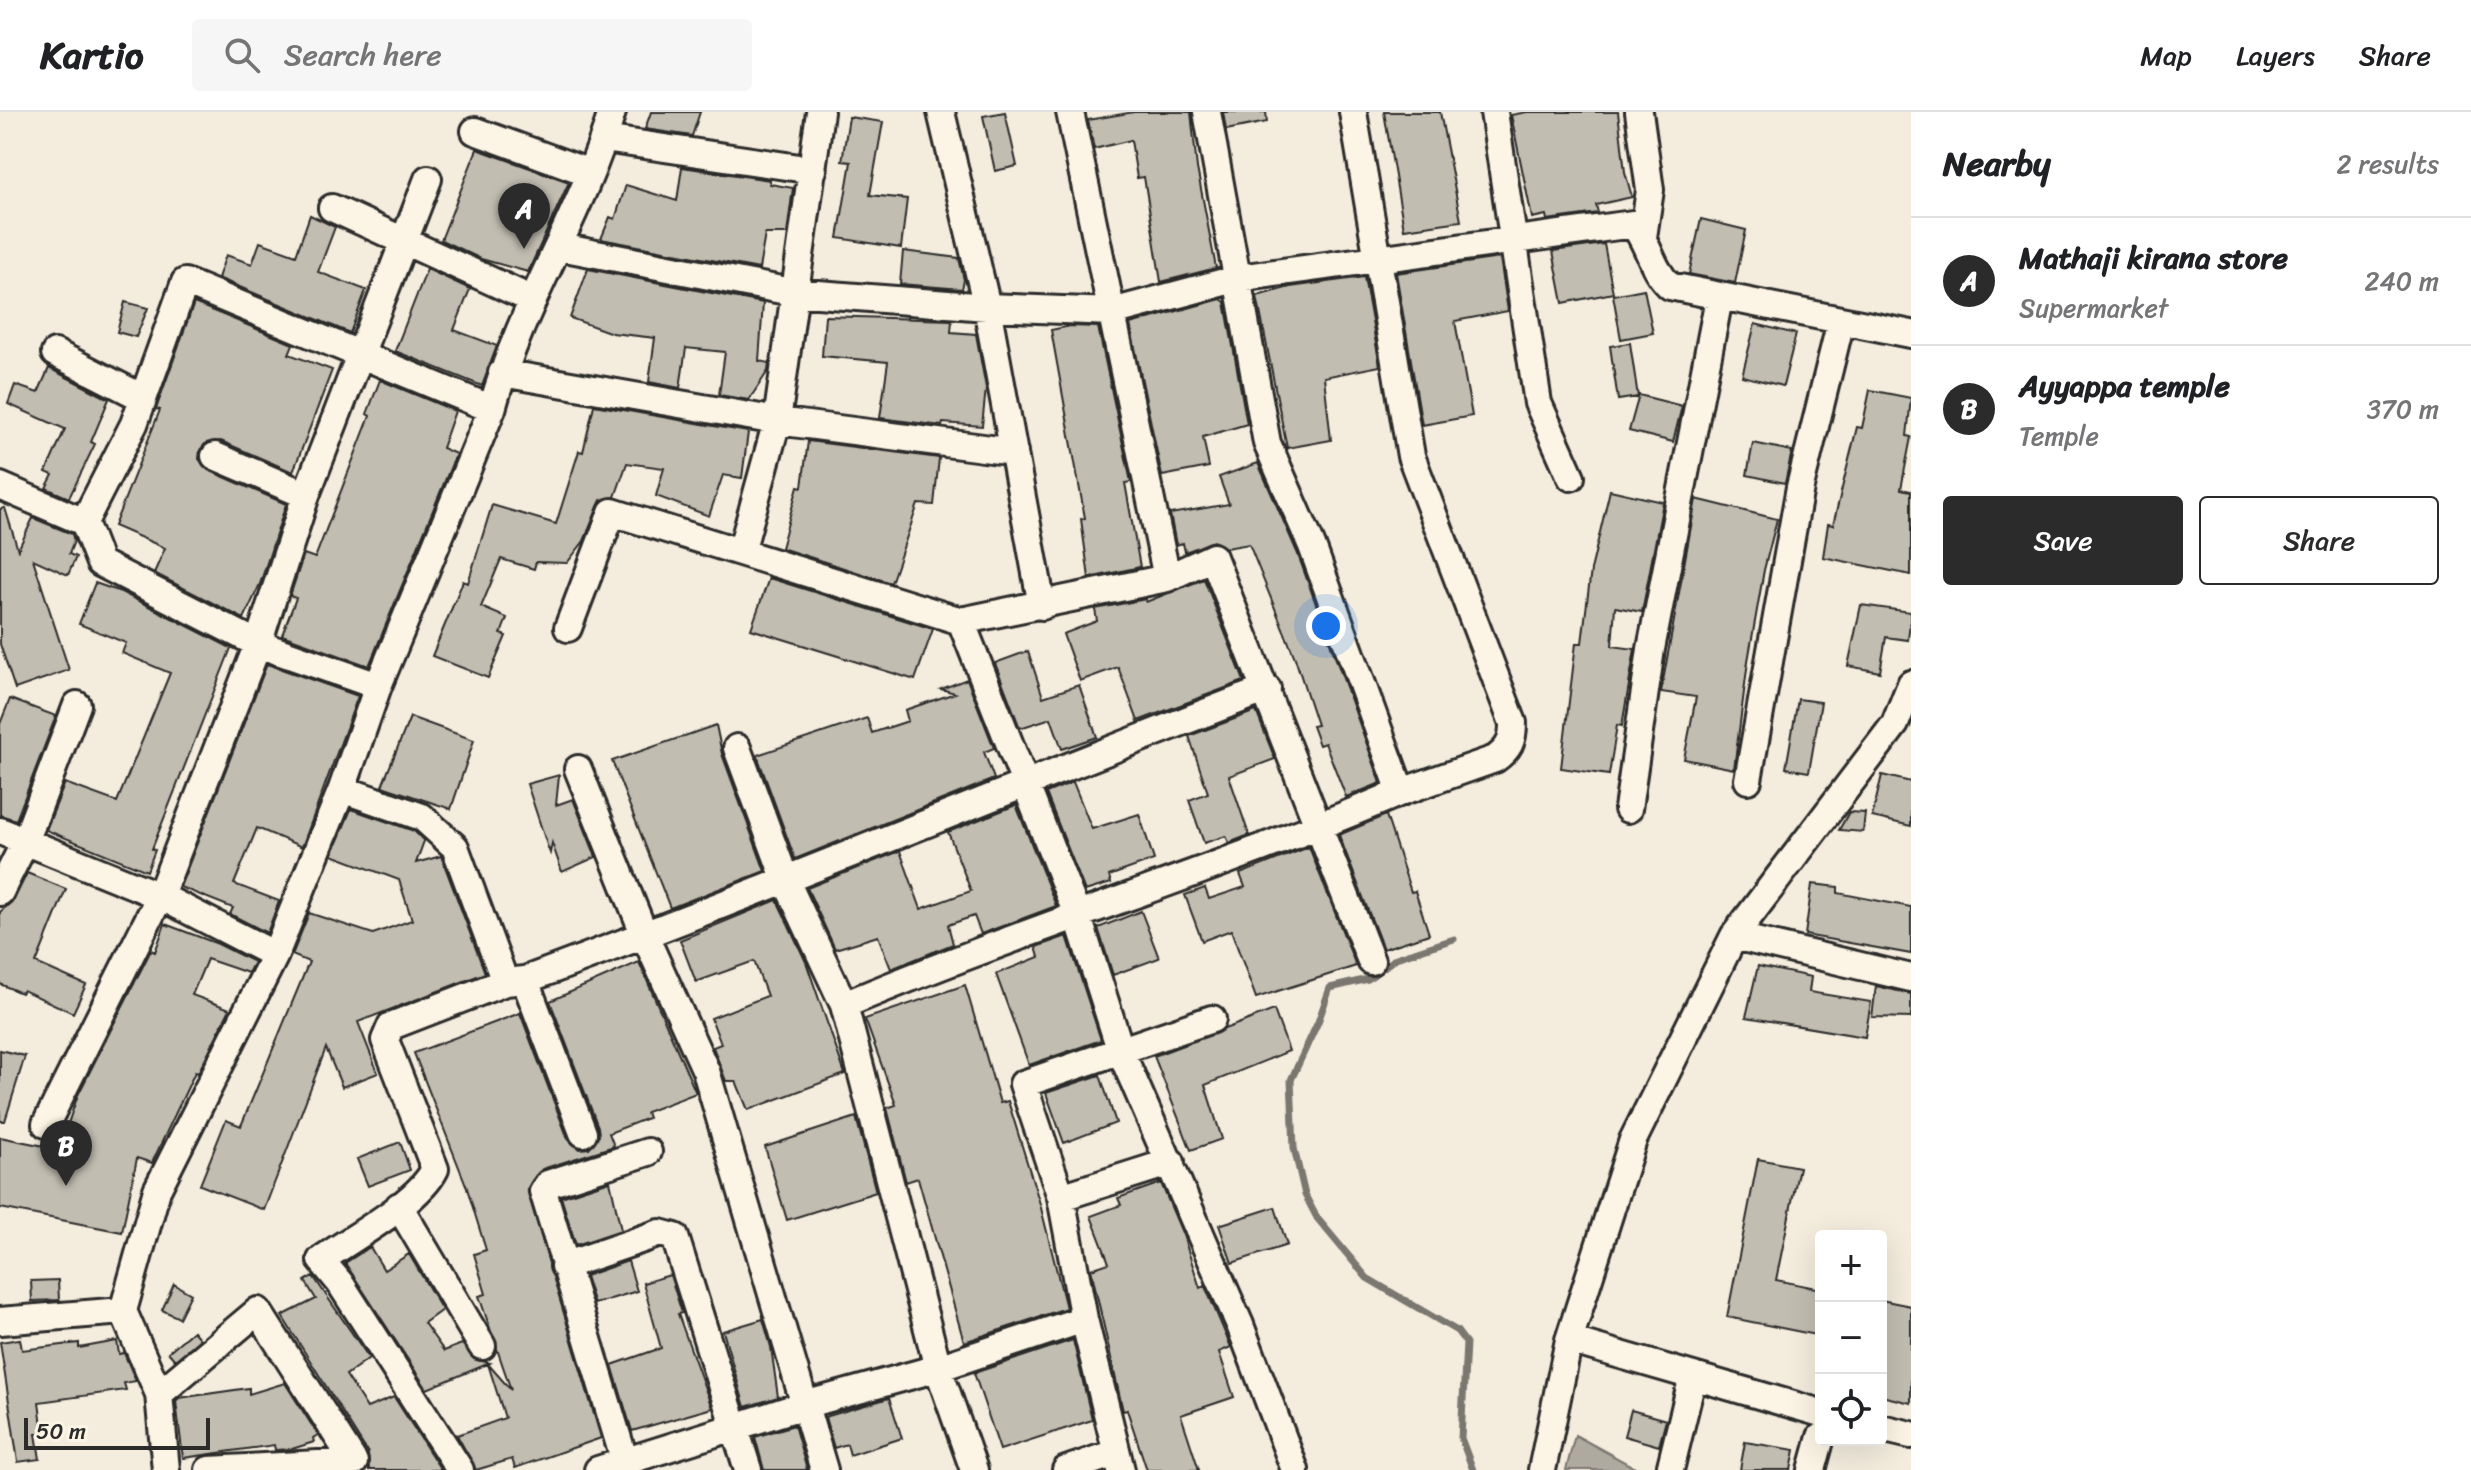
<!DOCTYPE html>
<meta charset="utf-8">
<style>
:root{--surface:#fff;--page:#f6f6f6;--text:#202124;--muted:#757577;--line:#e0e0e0;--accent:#2b2b2b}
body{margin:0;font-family:Sriracha,sans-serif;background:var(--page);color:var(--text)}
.controls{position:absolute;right:24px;bottom:24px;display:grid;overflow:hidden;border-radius:8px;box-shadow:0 8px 32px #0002}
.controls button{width:72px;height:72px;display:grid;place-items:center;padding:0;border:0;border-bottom:2px solid var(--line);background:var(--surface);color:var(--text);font:40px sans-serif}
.scale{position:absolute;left:24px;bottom:20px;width:186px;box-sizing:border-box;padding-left:8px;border:4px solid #2b2b2b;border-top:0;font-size:22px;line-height:28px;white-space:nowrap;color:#2b2b2b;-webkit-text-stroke:6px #fcf5e5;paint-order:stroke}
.you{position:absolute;left:1326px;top:514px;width:28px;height:28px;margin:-20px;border:6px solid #fff;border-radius:50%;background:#1a73e8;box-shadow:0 0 0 12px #1a73e833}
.badge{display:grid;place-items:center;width:52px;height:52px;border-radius:50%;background:var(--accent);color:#fff;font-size:26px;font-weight:700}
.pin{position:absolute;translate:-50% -66px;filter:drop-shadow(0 2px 4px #0008)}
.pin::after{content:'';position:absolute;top:42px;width:28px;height:24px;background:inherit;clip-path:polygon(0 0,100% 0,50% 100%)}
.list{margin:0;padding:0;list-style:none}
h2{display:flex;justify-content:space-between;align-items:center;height:104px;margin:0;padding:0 32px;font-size:34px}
h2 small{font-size:26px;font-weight:400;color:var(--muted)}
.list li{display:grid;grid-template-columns:52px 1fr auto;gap:24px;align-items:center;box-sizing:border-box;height:128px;padding:0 32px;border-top:2px solid var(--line)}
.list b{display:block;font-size:30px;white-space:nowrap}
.list p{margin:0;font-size:26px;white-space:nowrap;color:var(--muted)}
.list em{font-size:26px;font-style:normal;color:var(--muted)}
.actions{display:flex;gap:16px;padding:24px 32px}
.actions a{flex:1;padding:18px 0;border:2px solid var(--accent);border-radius:8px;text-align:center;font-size:28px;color:var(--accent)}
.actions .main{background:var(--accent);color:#fff}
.icon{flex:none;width:44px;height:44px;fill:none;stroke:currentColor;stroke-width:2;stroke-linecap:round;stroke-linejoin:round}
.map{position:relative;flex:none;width:1911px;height:1358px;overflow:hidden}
header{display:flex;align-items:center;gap:48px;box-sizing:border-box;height:112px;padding:0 40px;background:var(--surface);border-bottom:2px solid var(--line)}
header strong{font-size:38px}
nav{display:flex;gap:44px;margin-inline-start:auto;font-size:28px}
.search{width:560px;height:72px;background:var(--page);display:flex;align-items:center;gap:20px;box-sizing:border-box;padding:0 28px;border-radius:8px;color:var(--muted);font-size:30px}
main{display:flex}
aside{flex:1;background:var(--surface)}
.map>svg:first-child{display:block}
</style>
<header>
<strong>Kartio</strong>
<div class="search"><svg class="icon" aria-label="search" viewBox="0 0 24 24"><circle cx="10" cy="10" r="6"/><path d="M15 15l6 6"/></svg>Search here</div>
<nav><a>Map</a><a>Layers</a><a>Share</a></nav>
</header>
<main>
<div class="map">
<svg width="1911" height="1358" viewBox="0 0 1911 1358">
<rect width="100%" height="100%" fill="#f4edde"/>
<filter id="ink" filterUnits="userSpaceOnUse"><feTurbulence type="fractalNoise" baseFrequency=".0125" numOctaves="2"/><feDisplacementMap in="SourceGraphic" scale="16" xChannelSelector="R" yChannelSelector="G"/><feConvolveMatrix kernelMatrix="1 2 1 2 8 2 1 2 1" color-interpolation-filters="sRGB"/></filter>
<g filter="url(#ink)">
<path fill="#afaaa0" stroke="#7a7771" stroke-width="2" d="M1575,1323L1639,1358H1566Z"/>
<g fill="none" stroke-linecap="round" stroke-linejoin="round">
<path stroke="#7a7771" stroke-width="7" d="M1454,827L1396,846L1368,867L1330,876L1318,910L1291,968L1294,1036L1305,1083L1317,1106L1367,1166L1457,1219L1466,1231L1461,1326L1473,1358"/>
</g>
<path fill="#c2bdb1" stroke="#2b2b2b" stroke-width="2" d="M651,0H700L692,24L645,17Z
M1005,0L1017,54L995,59L983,4Z
M1134,0H1191L1197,56L1216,156L1161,170L1144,65L1137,66L1131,28L1094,37L1088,8Z
M1223,0H1266L1267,10L1226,18Z
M1384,0H1440L1461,109L1404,117Z
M1527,0H1618L1625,60L1632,85L1596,93L1598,101L1547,108L1546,103L1532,106L1511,3Z
M849,5L883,10L870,83L907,87L901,136L838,126L851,50L842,49Z
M477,37L569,70L528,160L481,147L441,128Z
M682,55L770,68V72L793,76L787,122H765L759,157L601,127L610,105L615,107L626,73L677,89Z
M310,103L335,115L318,160L366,178L350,221L218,166L226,143L252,152L260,130L296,143Z
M1701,107L1746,118L1735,171L1689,162Z
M1604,132L1613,181L1563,191L1553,139Z
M903,139L959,146L964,168L962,177L900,172Z
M1500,146L1508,199L1455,209L1472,304L1422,313L1396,161Z
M427,157L470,177L454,218L497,234L482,274L395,239Z
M588,157L763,191L759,249L769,251L768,259L749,288L719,283L725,240L686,236L680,276L649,270L655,226L612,221L570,206Z
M1364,165L1380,254L1324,265L1331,328L1287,336L1257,184L1290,175Z
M1644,177L1653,221L1621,227L1613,183Z
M1221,187L1225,190L1247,312L1203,325L1209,355L1162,364L1130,212Z
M125,190L148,196L136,225L117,220Z
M194,191L293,232L289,242L332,258L293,360L221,329L206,331L200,338L199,347L208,358L286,392L260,472L244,507L154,461L165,436L114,414L160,298L156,297Z
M825,204L952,208L951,220L976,222L986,276L982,314L943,311L942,314L880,306L888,250L822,244Z
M1755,212L1796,222L1783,274L1742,264Z
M1070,214L1098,215L1131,370L1125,371L1140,455L1089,466L1081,407L1085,406L1051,218Z
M1630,231L1638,285L1618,288L1610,234Z
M49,256L109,287L91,330L95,332L69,386L46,376L53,363L46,360L65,317L8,292L15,273L38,281Z
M380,268L455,299L442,336L456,342L369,554L282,523L296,486L290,484L304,442L315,446L370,304L367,302Z
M1870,278L1911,286L1907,324L1911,325L1901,377L1911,379V463L1823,445L1828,412L1833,413L1857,315L1862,316Z
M1639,283L1682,294L1673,330L1629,319Z
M594,293L748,320L742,366L723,363L709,404L656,384L664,356L627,351L615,385L601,388L584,429L567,451L536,450L534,457L501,447L481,495L507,506L501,522L506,524L488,566L432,544L463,469L468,471L492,393L556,412L579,339L583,340Z
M808,329L939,346L934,393L918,392L891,471L781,436L798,374L802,375Z
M1753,331L1792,339L1785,371L1747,363Z
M1258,351L1297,440L1381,671L1346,685L1325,631L1319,633L1312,614L1317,613L1295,546L1249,432L1226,436L1214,429L1185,440L1183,431L1176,433L1170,402L1229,392L1219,365Z
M1610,378L1663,390L1642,500L1615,495L1612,534L1635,537L1622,614L1617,613L1609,663L1561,656L1576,531H1582L1591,458Z
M1696,387L1777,407L1764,458L1748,549L1734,657L1684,647L1696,585L1661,580Z
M5,396L18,438L33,406L72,422L74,429L69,442L76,445L68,463L33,447L69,558L15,577L0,532V397Z
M769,466L933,517L915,568L751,517Z
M1204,467L1244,569L1138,609L1118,555L1080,569L1063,522L1097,509L1095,497L1146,487V490Z
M95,471L121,480L231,536L152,737L155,738L147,759L46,718L65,671L117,690L170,561L122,541L126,531L79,512Z
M1861,493L1911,500L1908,528L1886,525L1880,560L1848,554Z
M1028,539L1043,585L1079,573L1097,625L1062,637L1051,606L1020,616L995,551Z
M267,552L358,584L302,735L257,716L234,772L279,789L267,821L230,802L233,796L180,775Z
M967,567L994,636L984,640L994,667L795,747L757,643L867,606L872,621L908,609L905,598L955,581L941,577Z
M10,587L56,604L16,708L0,703V612Z
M1798,587L1821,590L1809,660L1786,656Z
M1256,599L1275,647L1229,664L1249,723L1229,731L1226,724L1204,731L1189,688L1208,681L1189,624Z
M410,605L474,628L451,697L382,674Z
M716,613L722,642L765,759L670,796L612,649Z
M559,663L556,693L573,687L596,745L562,760L552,731L550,741L547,733L527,672Z
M1882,663L1911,670V714L1872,705Z
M1073,670L1092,717L1139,702L1154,748L1109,764L1111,771L1085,779L1046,681Z
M1016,693L1056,794L981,822L974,804L948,813L953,832L891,857L878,824L835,837L807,776L900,739L921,797L971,779L948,720Z
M351,697L414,719L424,729L416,751L441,744L485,861L358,910L378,961L342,975L326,936L264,1098L200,1073L226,1008L241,1014L309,850L292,843L309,801L373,822L412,808L399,768L332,743Z
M1849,700L1865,701L1863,720L1839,718Z
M1386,703L1411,780L1415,779L1429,822L1383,837L1339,723Z
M1309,735L1356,854L1256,886L1231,818L1202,829L1185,783L1205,776L1209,787L1245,775L1240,762Z
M27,761L66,777L36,851L86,873L73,901L23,878L21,881L0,872V800L14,788Z
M1812,772L1838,775V781L1911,795V842L1805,823Z
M777,788L806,850L845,962L748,998L736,969H726L713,935L721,932L711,906L767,884L754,849L696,870L680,828Z
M1141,799L1159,846L1113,863L1098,816Z
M165,812L218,832L254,850L248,861L207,847L192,883L230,897L198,961L195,960L152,1051L137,1046L122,1120L0,1096V1025L59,1037L78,983L151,838L155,840Z
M1067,824L1101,928L1029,953L996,862L1039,845L1036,835Z
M639,850L696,981L646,1000L648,1006L609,1021L614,1034L542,1057L527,1077L601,1326L515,1356L512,1347L476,1358L457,1323L505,1306L488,1252L511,1278L479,1184L486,1182L474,1142L486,1138L466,1073L414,941L520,901L568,1027L580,1037L589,1036L599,1024L598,1015L550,889Z
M1758,854L1811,865L1809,880L1871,890L1865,925L1746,905Z
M965,873L1000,991L1008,989L1040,1092L1066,1196L964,1230L918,1066L906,1070L887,996L896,993L865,907Z
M1876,874L1911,882V906L1872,905Z
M1274,898L1289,939L1205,973L1222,1027L1191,1038L1154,944Z
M0,938L25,944L5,1009H0Z
M1100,963L1116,1011L1064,1031L1046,981Z
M856,1005L876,1080L787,1108L765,1035Z
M400,1030L410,1058L368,1074L357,1047Z
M1758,1047L1799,1055L1776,1168L1821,1177V1224L1727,1205Z
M610,1069L621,1118L576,1133L561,1085Z
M1161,1071L1183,1123L1200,1176L1205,1174L1231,1235L1219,1240L1234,1285L1181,1303L1199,1358H1147L1127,1298L1123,1299L1091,1157L1109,1151L1091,1104L1121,1093L1118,1086Z
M1275,1095L1287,1133L1232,1151L1219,1113Z
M370,1135L384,1158L409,1142L442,1198L424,1211L444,1239L462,1232L474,1247L490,1251L427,1277L345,1151Z
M628,1149L637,1179L594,1192L585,1164Z
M670,1163L682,1201L678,1202L712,1296L632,1319L612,1253L661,1236L643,1171Z
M313,1164L369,1246L346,1263L367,1296L394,1285L441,1358H369L368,1341L282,1204L316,1187L305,1169Z
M58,1168L59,1188L32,1189L31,1169Z
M174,1172L191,1182L179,1206L162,1198Z
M1881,1188L1911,1194V1291L1881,1284Z
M763,1207L771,1235L778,1285L745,1295L723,1219Z
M193,1219L200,1227L175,1248L168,1240Z
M20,1227L22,1238L79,1231V1236L117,1229L119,1242L124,1241L136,1269L124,1271L126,1278L39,1290L43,1322H36L40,1347L18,1350L0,1230Z
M1073,1228L1092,1308L1000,1338L974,1261Z
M285,1271L318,1323L313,1326L314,1330L292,1337L275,1338L274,1333L183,1346L176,1289L179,1286L249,1276V1282Z
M889,1286L902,1326L850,1343L847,1332L834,1336L825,1305Z
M1631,1298L1666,1308L1659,1334L1624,1324Z
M794,1313L807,1358H764L755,1325Z
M1745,1330L1795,1338L1791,1358H1740Z"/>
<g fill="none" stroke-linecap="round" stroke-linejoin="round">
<g stroke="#2b2b2b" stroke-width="32">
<path id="minor" d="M941,0L987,195L1042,494
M1070,0L1167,466
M1353,0L1411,344L1513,611C1513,629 1509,637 1495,647L1401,680
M1494,0L1538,291L1571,365
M1639,0L1650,78L1643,125
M475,19L590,61
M604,27L813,58
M332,96L533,188
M560,135L792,180L987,195L1112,200L1239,166L1633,112C1649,131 1651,157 1670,174L1911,222
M55,241L143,286
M502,261L777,309L1014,340
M215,344L306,383
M0,374L84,410
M741,440L777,309L820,0
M568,516L612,400L961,509
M378,574L258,532L100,451L84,410L134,312L185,170L492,297
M737,636L786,769L844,893L938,1256L974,1358
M578,657L645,824L706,959L824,1358
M1748,668L1800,375L1841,209
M342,677L422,705L455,735L505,870
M1628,697L1651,537L1719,186
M0,719L160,784L275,843
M0,780L25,730L77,593
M1734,824L1911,866
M525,868L583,1021
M844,893C1027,816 1218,758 1401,680L1312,434L1267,331L1207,0
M46,1012L160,784L258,532L306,383L428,67
M1061,1085L1171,1050
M399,1094L482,1234
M564,1154L660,1121L675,1125L748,1358
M123,1199L157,1078L275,843L342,677L378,574L492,297C520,194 582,103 612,0
M123,1199L159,1282L166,1358
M0,1209L123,1199
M1569,1228L1821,1301
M159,1282L258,1199L354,1350L209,1358
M1881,1316L1911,1323
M625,1350L543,1079L548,1072L648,1040
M460,1358L340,1171L321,1148C353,1125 418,1091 435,1057L385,928L391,914L505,870L525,868C774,776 1018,672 1267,577
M598,1358L804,1293L938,1256L1084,1207
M1066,1358L1115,1341
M1121,1358L1084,1207L1061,1085L1023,972L1212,907
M1295,1358L1240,1213L1121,940L1078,805L961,509L1167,466L1213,445L1371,849
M1542,1358L1569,1228L1633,1028L1734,824L1895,612L1911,572
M1670,1358L1693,1264
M1812,1358L1821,1325"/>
</g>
<use href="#minor" stroke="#fcf5e5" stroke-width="26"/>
</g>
</g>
</svg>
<div class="controls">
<button>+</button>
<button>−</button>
<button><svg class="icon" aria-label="locate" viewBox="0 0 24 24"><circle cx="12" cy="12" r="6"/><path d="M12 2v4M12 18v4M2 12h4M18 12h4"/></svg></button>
</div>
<div class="scale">50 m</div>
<div class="you"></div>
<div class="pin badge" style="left:524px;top:137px">A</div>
<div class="pin badge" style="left:66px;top:1074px">B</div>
</div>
<aside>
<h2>Nearby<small>2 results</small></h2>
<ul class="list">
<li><span class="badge">A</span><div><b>Mathaji kirana store</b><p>Supermarket</p></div><em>240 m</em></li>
<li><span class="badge">B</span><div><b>Ayyappa temple</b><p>Temple</p></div><em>370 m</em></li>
</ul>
<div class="actions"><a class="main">Save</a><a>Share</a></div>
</aside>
</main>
